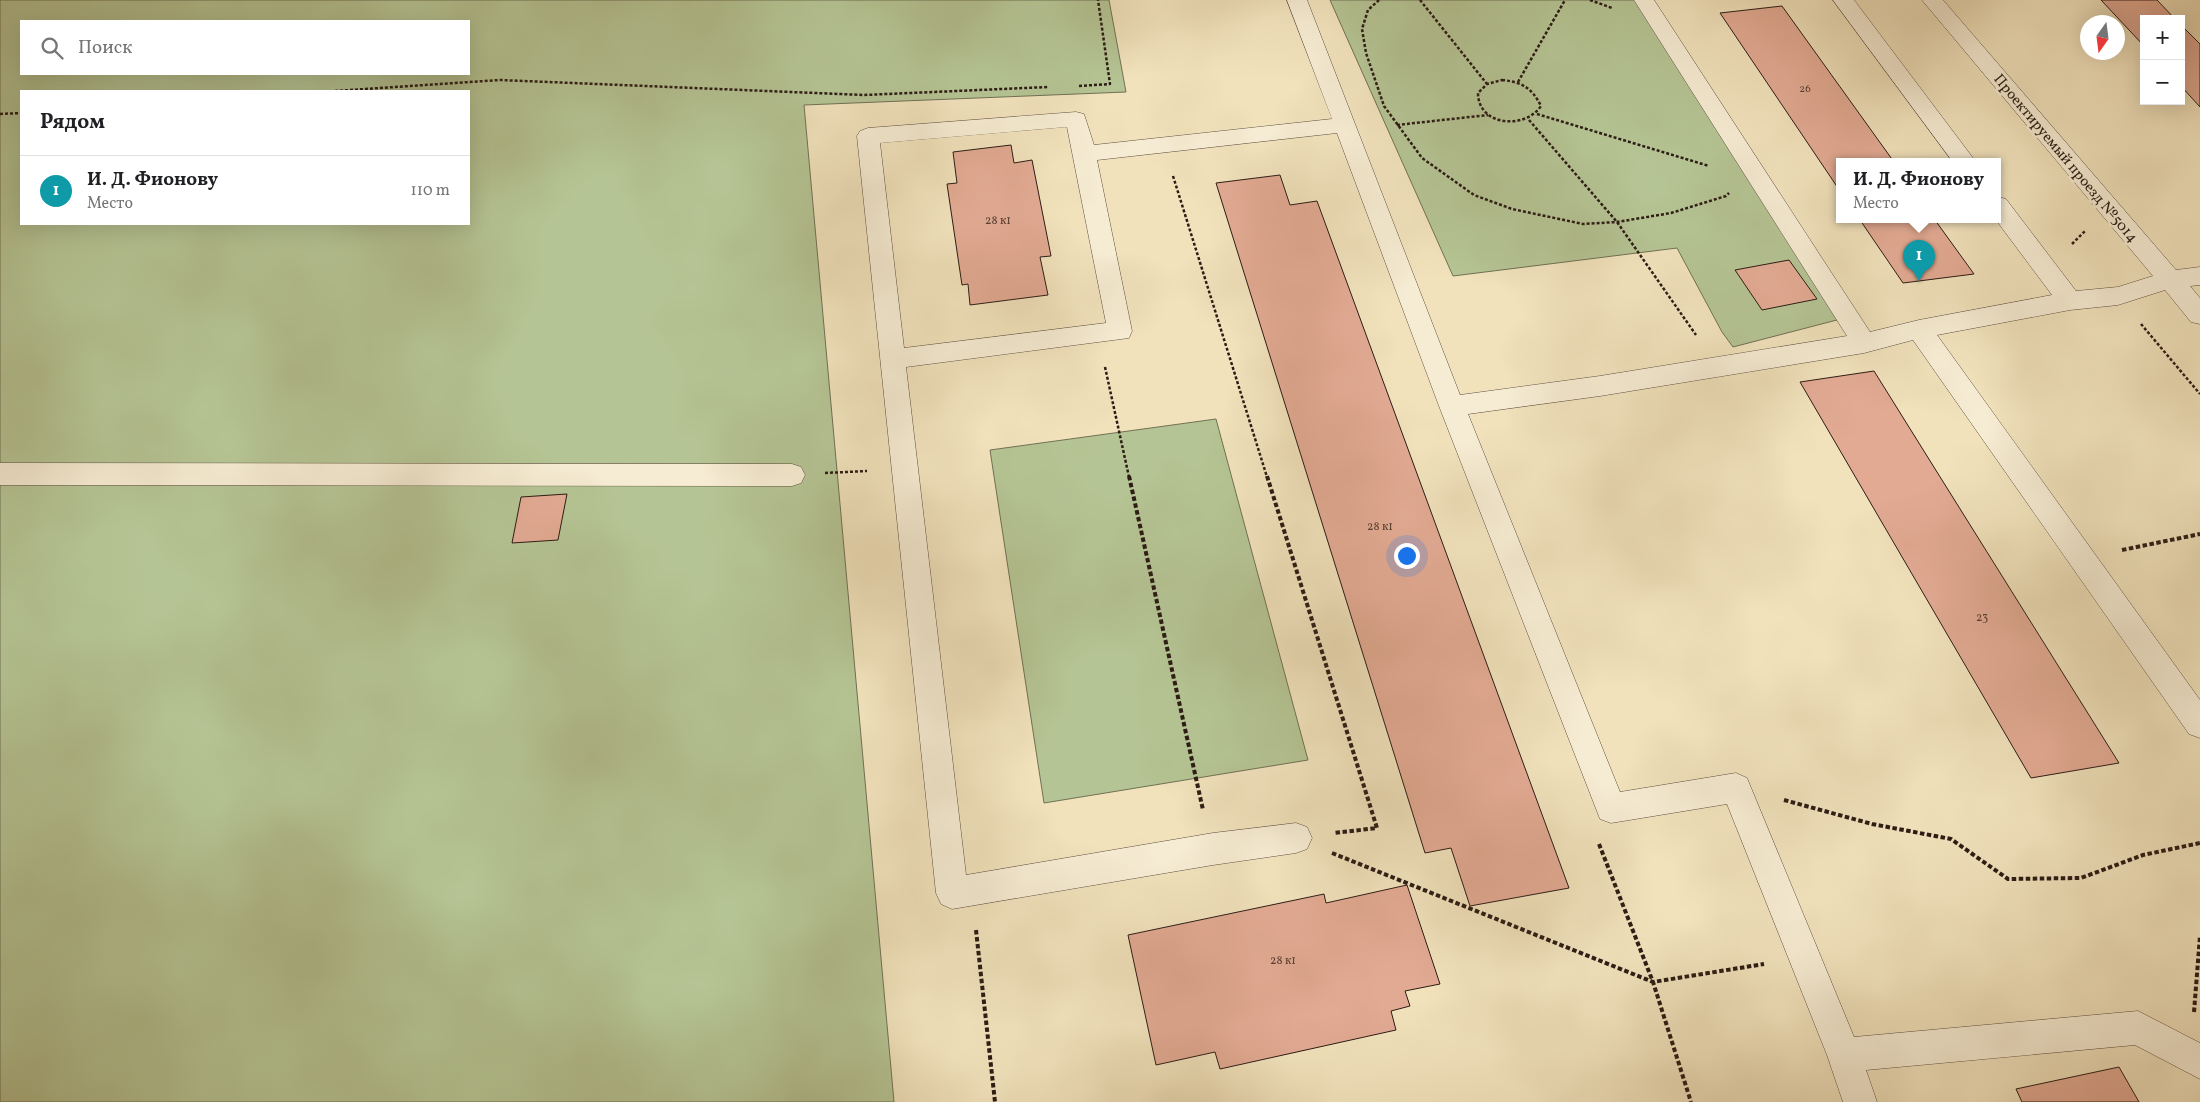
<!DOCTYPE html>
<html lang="ru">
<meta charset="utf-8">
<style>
:root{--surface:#fff;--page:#f2f2f2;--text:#202124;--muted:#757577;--line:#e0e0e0;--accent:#8f2418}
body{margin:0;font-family:Vollkorn,serif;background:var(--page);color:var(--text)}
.controls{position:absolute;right:15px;top:15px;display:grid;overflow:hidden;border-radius:0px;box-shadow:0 5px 20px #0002}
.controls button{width:45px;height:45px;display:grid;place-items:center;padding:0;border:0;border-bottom:1px solid var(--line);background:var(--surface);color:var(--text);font:25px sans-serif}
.compass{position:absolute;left:2080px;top:15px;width:45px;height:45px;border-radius:50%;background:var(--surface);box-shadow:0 5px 20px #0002;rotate:194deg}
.you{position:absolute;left:1406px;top:555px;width:18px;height:18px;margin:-12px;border:4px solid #fff;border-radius:50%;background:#1a73e8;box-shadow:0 0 0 8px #1a73e833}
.badge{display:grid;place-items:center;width:32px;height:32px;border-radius:50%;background:var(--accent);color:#fff;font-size:16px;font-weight:700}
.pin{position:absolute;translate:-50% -41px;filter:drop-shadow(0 1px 2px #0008)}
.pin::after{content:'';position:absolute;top:26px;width:18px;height:15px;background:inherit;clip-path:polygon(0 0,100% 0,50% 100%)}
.popup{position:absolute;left:1836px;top:158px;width:165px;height:65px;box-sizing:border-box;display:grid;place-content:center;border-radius:0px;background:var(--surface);filter:drop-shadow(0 1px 4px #0005);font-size:16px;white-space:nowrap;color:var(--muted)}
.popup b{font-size:19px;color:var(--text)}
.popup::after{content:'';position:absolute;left:50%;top:100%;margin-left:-10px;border:10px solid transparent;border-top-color:var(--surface)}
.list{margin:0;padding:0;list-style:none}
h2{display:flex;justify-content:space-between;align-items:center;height:65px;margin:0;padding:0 20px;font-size:21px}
h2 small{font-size:16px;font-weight:400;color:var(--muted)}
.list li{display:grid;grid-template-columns:32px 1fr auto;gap:15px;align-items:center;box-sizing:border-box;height:70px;padding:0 20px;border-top:1px solid var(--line)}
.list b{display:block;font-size:19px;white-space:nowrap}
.list p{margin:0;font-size:16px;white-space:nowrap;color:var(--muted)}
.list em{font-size:16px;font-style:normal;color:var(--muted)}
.icon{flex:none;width:28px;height:28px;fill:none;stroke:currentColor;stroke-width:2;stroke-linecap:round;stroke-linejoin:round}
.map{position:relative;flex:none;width:2200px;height:1102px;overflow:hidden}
.search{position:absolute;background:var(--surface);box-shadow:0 5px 20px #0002;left:20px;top:20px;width:450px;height:55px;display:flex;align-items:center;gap:12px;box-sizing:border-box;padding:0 18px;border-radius:0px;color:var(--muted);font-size:19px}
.panel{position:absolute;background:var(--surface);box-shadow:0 5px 20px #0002;left:20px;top:90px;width:450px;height:135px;border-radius:0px}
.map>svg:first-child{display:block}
</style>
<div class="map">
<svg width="2200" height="1102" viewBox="0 0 2200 1102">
<rect width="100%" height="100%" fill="#f1e2bc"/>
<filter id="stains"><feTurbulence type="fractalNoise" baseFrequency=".004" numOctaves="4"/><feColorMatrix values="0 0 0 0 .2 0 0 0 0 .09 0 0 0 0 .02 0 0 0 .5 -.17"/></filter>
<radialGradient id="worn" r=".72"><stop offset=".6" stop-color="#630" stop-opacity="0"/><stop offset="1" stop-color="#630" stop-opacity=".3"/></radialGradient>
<path fill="#b5c494" stroke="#707054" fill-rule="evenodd" d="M0,0H1109L1126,92L804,105L894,1102H0ZM21,21H469V74H21ZM21,91H469V224H21Z
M1330,0H1644L1837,320L1733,347L1722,332L1677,248L1453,276Z
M1216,419L1308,760L1044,803L990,450Z"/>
<path fill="#e2aa93" stroke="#2c1c15" d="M2101,0H2157L2175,19H2144V46Z
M1782,6L1894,162H1840V191L1720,13Z
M2181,25L2200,44V107L2181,86Z
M1011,145L1014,163L1032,160L1051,256L1040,257L1048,295L970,305L968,284L962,285L947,184L957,183L953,152Z
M1280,175L1290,205L1317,201L1569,888L1470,906L1451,848L1425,853L1216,183Z
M1860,220H1935L1974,274L1903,283Z
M1789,260L1817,299L1762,310L1735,270Z
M1874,371L1937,472L2119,763L2031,778L1800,382Z
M567,494L558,540L512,543L521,497Z
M1407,885L1440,984L1405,991L1410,1006L1391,1011L1396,1030L1220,1069L1215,1052L1156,1065L1128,935L1324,894L1326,903Z
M2119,1067L2139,1102H2022L2016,1089Z"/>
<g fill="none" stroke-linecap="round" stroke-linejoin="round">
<g stroke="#5d4e3f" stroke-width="1">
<path id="minor" d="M1287,0H1307L1460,395L1600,376L1847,336L1634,0H1654L1870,332L1919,320L2052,295L1996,220L1998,197L2006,199L2076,291L2118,287L2153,276L1922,0H1943L2176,270L2200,267V285L2190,286L2200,298V324L2191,322L2165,290L2118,305L2070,310L1937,335L2200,700V738L2189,734L1913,340L1864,353L1600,396L1468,414L1620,792L1736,773L1747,778L1854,1037L2138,1011L2200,1043V1079L2135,1045L1866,1070L1877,1102H1843L1827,1055L1727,804L1611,823L1600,819L1439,406L1337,133L1097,160L1132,331L1129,338L906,367L966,875L1213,833L1296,823L1307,827L1312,838L1307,849L1296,853L1213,865L952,909L941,904L936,893L857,136L860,131L868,128L1076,112L1084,114L1094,145L1332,119ZM1067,127L1106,323L904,348L880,143Z
M1833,0H1854L1976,162H1953Z
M0,463L792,464L801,467L805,475L801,483L792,486L0,485Z"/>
</g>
<path stroke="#2c1c15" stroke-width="2.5" stroke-dasharray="3 2" stroke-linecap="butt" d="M1379,0L1368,10L1362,29L1366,53L1384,106L1422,158L1474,195L1512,209L1583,224L1617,222L1671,213L1726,196L1729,193
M1420,0L1487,84
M1590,0L1612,8
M1502,80C1522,82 1532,88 1541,106C1525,130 1478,126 1478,93L1487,84Z
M1518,82L1565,0
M1079,86L1110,84L1098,0
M335,91L500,80L864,95L1048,87
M0,114L21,113
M1537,114L1709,166
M1529,120L1617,222L1696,335
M1397,125L1488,115
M1173,176L1267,477
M2072,244L2085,231
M2141,324L2200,394
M1105,367L1129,477
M825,473L867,471"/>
<path stroke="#2c1c15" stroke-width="4" stroke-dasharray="4.5 2.5" stroke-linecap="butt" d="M1129,476L1203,810
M1267,476L1377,828L1334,833
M2122,550L2200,534
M1784,800L1872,824L1951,839L2008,879L2081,878L2143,855L2200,843
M1599,844L1653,982L1691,1102
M1332,853L1653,982L1764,964
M976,930L995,1102
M2194,1012L2200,936"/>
<use href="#minor" fill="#f6ecd3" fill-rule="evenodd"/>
</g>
<g text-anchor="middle" stroke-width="5" stroke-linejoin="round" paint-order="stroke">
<g font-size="11" fill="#5a4034">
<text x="1805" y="92">26</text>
</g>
<g font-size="12" fill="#5a4034">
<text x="998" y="224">28 к1</text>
<text x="1380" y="530">28 к1</text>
<text x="1982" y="621">23</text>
<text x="1283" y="964">28 к1</text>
</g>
<g font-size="15" fill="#2c1c15" stroke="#f6ecd3">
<text transform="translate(2066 158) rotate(50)" y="5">Проектируемый проезд №5014</text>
</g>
</g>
<rect width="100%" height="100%" filter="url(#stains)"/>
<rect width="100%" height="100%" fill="url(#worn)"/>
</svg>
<div class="controls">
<button>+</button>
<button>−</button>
</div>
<svg class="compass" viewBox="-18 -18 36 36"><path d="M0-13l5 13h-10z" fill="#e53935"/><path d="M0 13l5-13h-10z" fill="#757577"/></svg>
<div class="you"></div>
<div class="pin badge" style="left:1919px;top:281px;background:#0f9aa8">1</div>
<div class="popup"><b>И. Д. Фионову</b>Место</div>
<div class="search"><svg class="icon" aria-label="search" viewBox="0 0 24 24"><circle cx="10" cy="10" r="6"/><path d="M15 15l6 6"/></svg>Поиск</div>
<section class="panel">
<h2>Рядом<small></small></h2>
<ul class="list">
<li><span class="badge" style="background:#0f9aa8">1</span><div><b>И. Д. Фионову</b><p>Место</p></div><em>110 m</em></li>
</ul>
</section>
</div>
